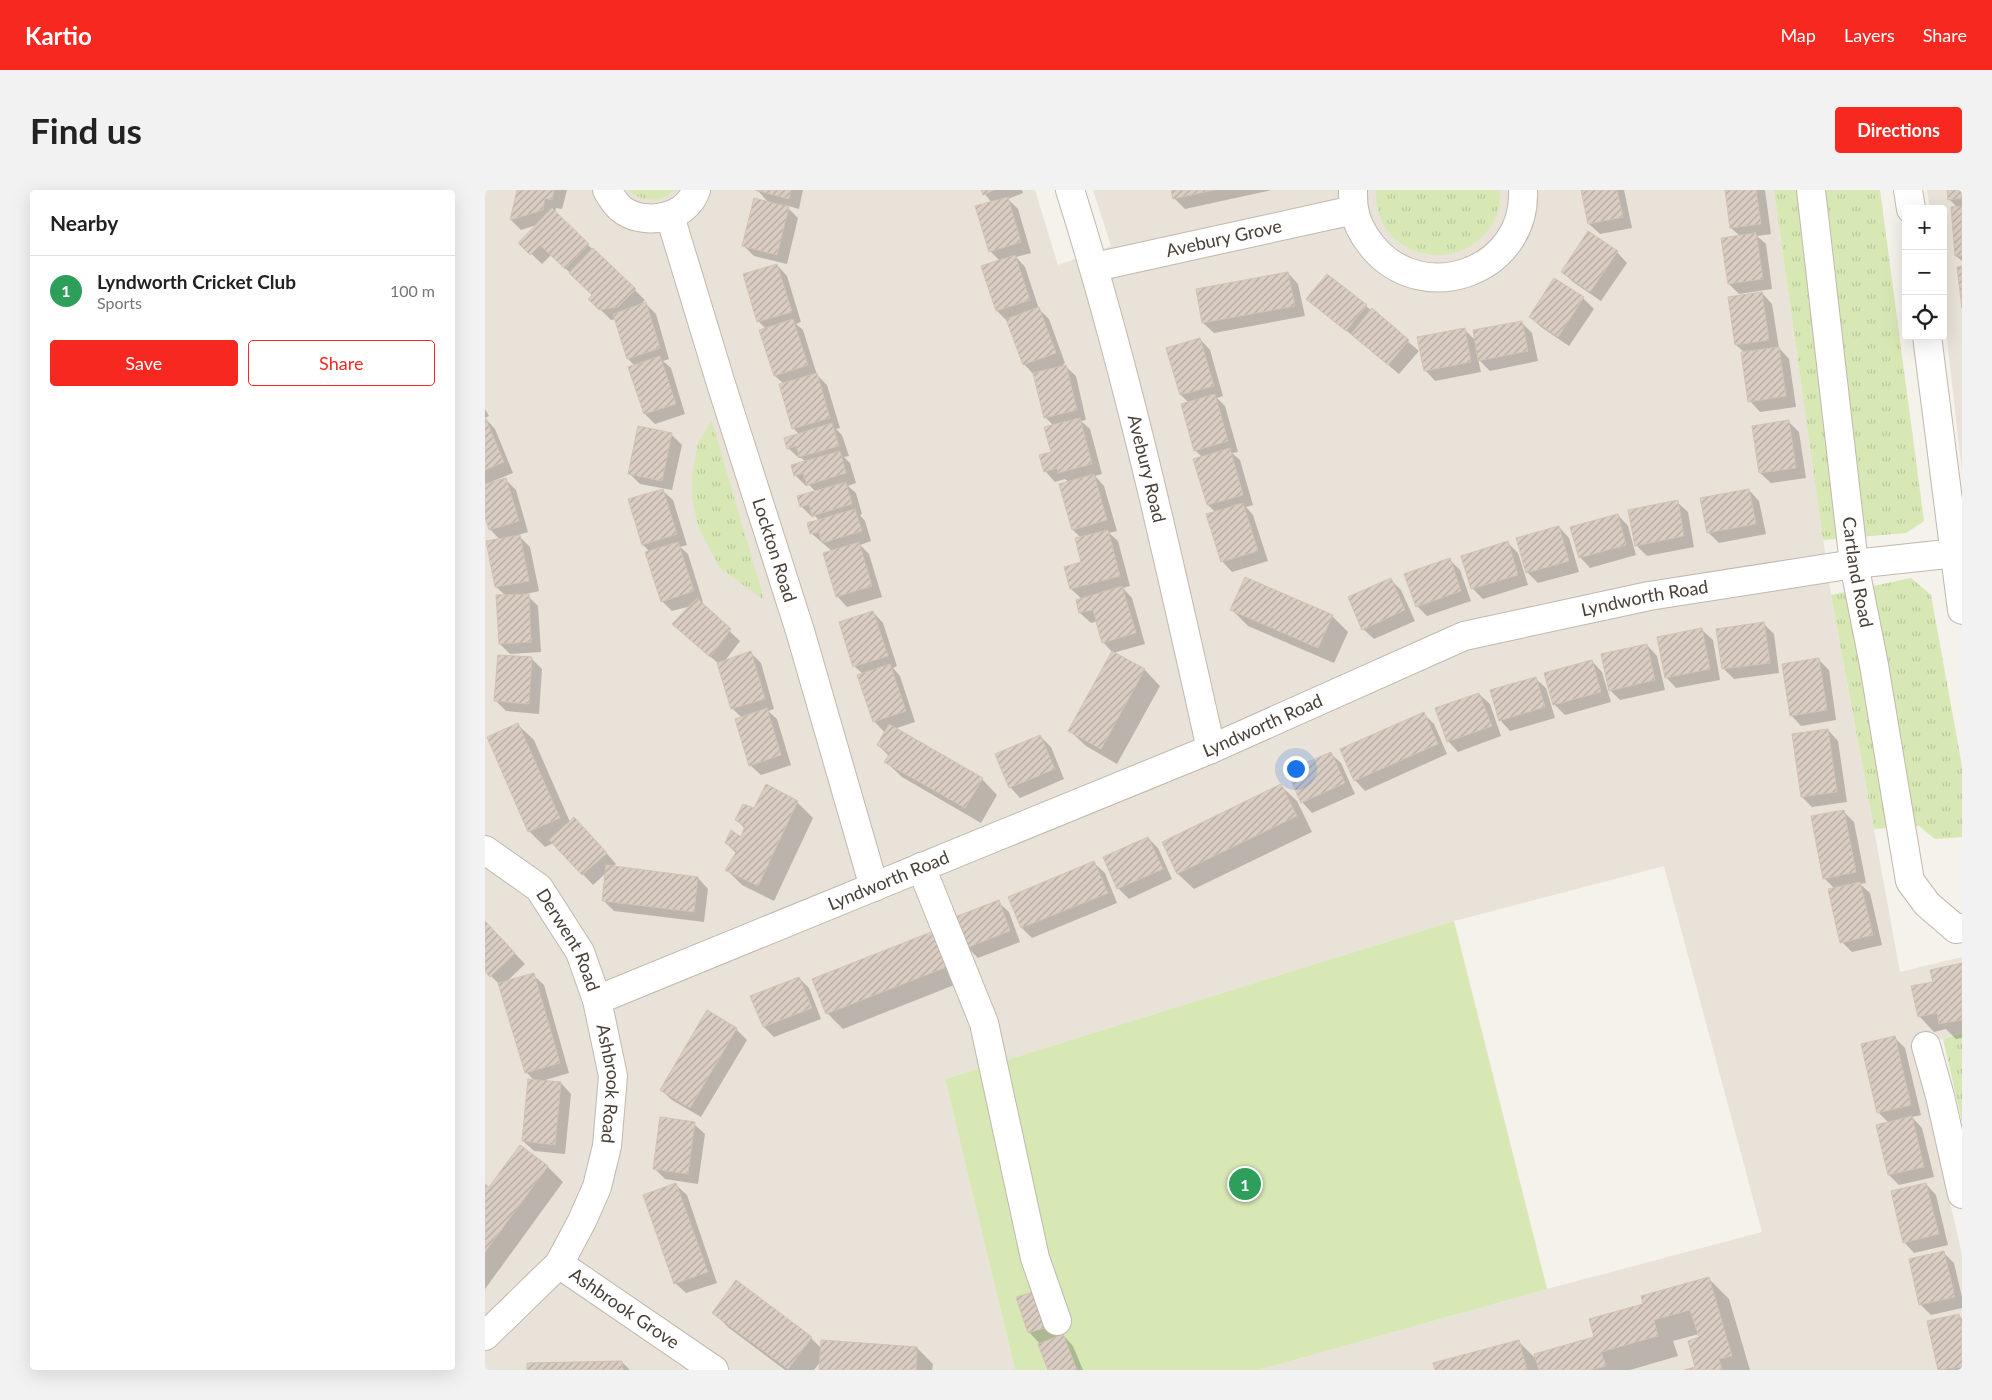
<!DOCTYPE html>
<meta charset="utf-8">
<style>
:root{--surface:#fff;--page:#f2f2f2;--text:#222;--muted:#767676;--line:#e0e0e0;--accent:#f72820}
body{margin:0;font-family:Lato,sans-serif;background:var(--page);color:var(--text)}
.controls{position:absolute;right:15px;top:15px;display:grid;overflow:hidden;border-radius:5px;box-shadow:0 5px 20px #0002}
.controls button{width:45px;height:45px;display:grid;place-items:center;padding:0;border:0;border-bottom:1px solid var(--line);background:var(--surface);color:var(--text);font:25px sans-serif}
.you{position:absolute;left:810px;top:578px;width:18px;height:18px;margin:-12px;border:4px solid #fff;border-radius:50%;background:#1a73e8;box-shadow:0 0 0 8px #1a73e833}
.badge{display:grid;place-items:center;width:32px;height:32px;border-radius:50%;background:var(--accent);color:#fff;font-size:16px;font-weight:700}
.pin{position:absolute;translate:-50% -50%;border:2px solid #fff;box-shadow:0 1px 5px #0006}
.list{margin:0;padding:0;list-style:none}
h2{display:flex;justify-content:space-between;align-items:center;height:65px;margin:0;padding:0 20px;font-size:21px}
h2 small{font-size:16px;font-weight:400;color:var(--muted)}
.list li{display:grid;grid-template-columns:32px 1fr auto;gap:15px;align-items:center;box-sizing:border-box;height:70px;padding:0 20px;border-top:1px solid var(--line)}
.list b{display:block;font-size:19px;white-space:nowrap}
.list p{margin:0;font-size:16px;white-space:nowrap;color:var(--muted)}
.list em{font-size:16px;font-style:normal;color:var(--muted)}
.actions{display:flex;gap:10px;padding:15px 20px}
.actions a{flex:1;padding:11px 0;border:1px solid var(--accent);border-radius:5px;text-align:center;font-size:18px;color:var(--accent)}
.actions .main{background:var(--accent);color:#fff}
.icon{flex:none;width:28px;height:28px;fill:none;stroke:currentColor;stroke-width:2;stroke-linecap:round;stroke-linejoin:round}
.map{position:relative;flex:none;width:1477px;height:1180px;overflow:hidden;border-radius:5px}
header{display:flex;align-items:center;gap:30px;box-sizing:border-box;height:70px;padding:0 25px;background:var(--accent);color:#fff}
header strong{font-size:24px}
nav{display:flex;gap:28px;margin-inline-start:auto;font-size:18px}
.intro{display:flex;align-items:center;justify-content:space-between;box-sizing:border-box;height:120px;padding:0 30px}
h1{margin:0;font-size:35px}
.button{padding:12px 22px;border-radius:5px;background:var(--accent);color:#fff;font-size:18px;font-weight:700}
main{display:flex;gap:30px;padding:0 30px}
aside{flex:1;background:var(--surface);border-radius:5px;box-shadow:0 5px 20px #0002}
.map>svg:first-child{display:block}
</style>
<header>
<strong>Kartio</strong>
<nav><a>Map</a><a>Layers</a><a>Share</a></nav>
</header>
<div class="intro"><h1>Find us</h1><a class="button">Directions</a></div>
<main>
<aside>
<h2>Nearby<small></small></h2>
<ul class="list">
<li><span class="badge" style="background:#2e9e5b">1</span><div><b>Lyndworth Cricket Club</b><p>Sports</p></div><em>100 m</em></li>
</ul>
<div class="actions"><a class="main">Save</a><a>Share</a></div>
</aside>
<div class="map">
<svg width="1477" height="1180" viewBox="0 0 1477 1180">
<defs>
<pattern id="grass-tufts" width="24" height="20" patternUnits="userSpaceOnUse" patternTransform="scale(1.25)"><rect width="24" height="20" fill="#d7e8b4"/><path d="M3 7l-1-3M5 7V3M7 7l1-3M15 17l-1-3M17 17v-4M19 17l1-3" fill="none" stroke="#bac89c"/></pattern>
<pattern id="building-hatch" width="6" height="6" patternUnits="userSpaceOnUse" patternTransform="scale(1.25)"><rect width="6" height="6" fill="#dacec3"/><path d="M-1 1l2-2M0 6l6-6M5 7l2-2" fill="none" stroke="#b3a99f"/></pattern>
</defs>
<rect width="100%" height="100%" fill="#f5f1eb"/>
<path fill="#e9e2d9" d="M0,0H550L573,75L626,56L608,0H1289L1346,405L1415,782L1477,767V843L1430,857L1477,1065V1180H773L1062,1099L1277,1042L1179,676L969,731L460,889L530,1180H0Z
M1442,0H1477V281L1458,115V19H1445Z"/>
<path fill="url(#grass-tufts)" d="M143,0H189C176,14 157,12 143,0Z
M891,0H1015C1016,13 1013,26 1006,36C970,89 888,65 891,0Z
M1289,0H1395L1439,331L1421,343L1338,350Z
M227,231L279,410L235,378L214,339L207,309V286L213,252Z
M1426,388L1446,405L1477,576V647L1450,649L1434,636L1389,639L1346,405Z
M1477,843V932L1458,849Z"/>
<path fill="#d7e8b4" d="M969,731L1062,1099L773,1180H530L460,889Z"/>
<path fill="#0003" d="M33,0H82L77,19L71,18L70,23L160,110L154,116L161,114L171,124L184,169L178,171L186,178L200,224L170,234L160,224L145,178L150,176L143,169L131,129L126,130L105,109L109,105L66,65L57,74L35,53L52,35L36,40L26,30Z
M318,0L314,19L300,15L313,28L302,74L269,66L259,56L284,13L272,0Z
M497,0H537L538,3L523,9L533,19L546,63L531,67L540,77L554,119L564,129L580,173L578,174L591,186L601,230L596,231L605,239L617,284L610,286L619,296L632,341L624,343L633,351L645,396L638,398L647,408L660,454L628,463L618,452L613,431L606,433L595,423L592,410L597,409L586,399L598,373L596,348L588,340L575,295L584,292L580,289L570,292L560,281L568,262L569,236L560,227L549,185L539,174L522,131L512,121L515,71L505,61L507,13Z
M687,0H787L700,19L689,8Z
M1097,0H1139L1147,38L1115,44L1104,34Z
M1241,0H1280L1286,44L1272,46L1281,54L1287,99L1254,104L1244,94L1255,46L1246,38Z
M1463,0H1477V71L1471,66L1473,18L1464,9Z
M1132,62L1142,73L1116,111L1088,92L1078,82Z
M292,75L302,86L316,132L311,134L318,140L332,185L342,195L355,238L351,239L357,245L364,266L359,267L365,273L371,293L363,296L371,303L377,324L375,325L380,331L386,351L375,355L384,364L397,407L362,417L352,406L347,361L326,343L335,331L330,326L327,327L316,316L331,302L324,295L321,296L310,285L321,272L316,268H314L303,258L314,244L308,238L299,194L290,186L281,139L273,131Z
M803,83L813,94L820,126L729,143L718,133Z
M1069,89L1098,108L1109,119L1084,156L1056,137L1045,127Z
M1277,103L1287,114L1294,158L1304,169L1311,217L1275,222L1265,211L1260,163L1251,155Z
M823,109L881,116L934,161L914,184Z
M1036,132L1047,143L1053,171L1005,181L993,169L996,182L950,191L940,180L979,139L991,151Z
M715,149L725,160L738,206L732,208L740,216L753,262L747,263L755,270L768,315L761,317L768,325L783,371L747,382L737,371L730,322L723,315L710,270L718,268L710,260L704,213L696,205Z
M0,219L4,226L0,228Z
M0,228L10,239L28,283L6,292L7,293L20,289L31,300L43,342L33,345L45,357L54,401L41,404L53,416L56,462L25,464L15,454L21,406L11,397L15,350L5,339L0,323Z
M1303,231L1314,242L1321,288L1286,293L1275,283Z
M186,244L197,255L187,300L155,294L144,283Z
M177,300L188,310L202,355L195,357L203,364L218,412L215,413L255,451L239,472L266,463L276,473L289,519L283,521L292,529L306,575L276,585L265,575L257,528L247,518L234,474L199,444L206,416L187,421L177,411L165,362L158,355Z
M1264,300L1274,311L1281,344L1234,353L1223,342Z
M1192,312L1203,322L1209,357L1162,366L1151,355Z
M1133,325L1143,336L1151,365L1105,378L1095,367Z
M1074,337L1084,348L1094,382L1053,393L1043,383L1033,349Z
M1023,353L1033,363L1043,395L998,409L987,398Z
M964,369L975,380L986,411L942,426L932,416Z
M906,390L916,400L930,431L889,449L878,439Z
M747,420L847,426L863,442L849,473L763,436Z
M388,422L398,433L412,476L408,478L415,486L430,532L409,539L497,589L512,605L496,633L417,587L401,572L404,566L393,555L400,543L389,531L378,484L369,476Z
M1278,433L1289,444L1294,483L1249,489L1239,479Z
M1217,440L1228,450L1235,490L1191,498L1181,487Z
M1162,455L1172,466L1180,500L1135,510L1125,500Z
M628,463L660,480L675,496L632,574L601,556L585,541Z
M47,469L57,479L54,524L21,521L11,511Z
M1334,470L1344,480L1351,530L1316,536L1306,525Z
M1107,471L1117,482L1126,512L1080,525L1069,514Z
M1050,488L1061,498L1070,528L1025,541L1015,530Z
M994,504L1005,514L1016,546L973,562L963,551Z
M938,523L949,534L962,564L880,601L870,590Z
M33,535L49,550L85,632L100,639L131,674L127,677L213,688L223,699L219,732L129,721L118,710L121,683L108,695L69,653L60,657L44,641Z
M1343,540L1353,551L1362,612L1327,617L1317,607Z
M555,546L566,557L579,589L535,608L525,597Z
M845,563L856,573L870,604L827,623L817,612Z
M796,596L812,611L827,642L709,699L693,684L678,652Z
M312,612L328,628L289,711L257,695L242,680L252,664L241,653L257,648L260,639L252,630L269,620Z
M1358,621L1369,632L1381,693L1375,694L1385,703L1397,755L1367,762L1357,752L1350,699L1339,688Z
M663,648L673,658L687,689L644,709L633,698L619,668Z
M609,673L620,683L632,713L547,748L537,738L524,707Z
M513,712L524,722L535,752L493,768L482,757Z
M0,732L40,774L20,793L48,785L59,795L84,883L57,891L76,893L86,904L80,964L49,961L38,951L49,890L41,882L16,796L0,780Z
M454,741L482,790L358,839L342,823Z
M1477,774V848L1471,849L1461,839L1449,842L1434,826L1449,792Z
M314,788L324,798L336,829L289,847L279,837Z
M223,822L251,839L262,850L216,927L187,910L176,900Z
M1410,848L1420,858L1436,925L1427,927L1437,938L1449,987L1414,995L1404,985V933L1393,922Z
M209,934L220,944L213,994L180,989L169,978Z
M36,957L63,977L78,992L0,1099V996L4,999Z
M1441,994L1451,1005L1463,1055L1429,1063L1419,1052Z
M191,995L202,1005L232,1093L201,1103L190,1093Z
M1458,1062L1469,1073L1477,1107V1118L1446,1125L1436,1115L1425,1070Z
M1224,1089L1244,1109L1265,1180H1203L1212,1177L1215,1148L1214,1144L1188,1151L1193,1166L1145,1180H951L1034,1152L1052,1170L1111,1148L1160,1115Z
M565,1112L575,1146L578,1145L588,1156L598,1180H564L555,1154L544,1142Z
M229,1123L326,1148L337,1159L432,1158L448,1174L447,1180H335L336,1171L329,1180H300L244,1138Z
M1474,1125L1477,1129V1180H1454L1443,1132Z
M137,1172L145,1180H43Z"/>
<path fill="url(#building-hatch)" stroke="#d2c2b3" d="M32,0H69L67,10L60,8L58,20L25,30Z
M270,0H306L304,9Z
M496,0H509L498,5Z
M686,0H729L688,9Z
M1096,0H1132L1138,27L1103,34Z
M1240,0H1271L1276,34L1245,38Z
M1462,0H1477V8L1463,10Z
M523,7L536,52L504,62L490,16Z
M269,8L304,17L292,65L257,56Z
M1477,16V66H1470L1466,17Z
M67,18L104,54L80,79L55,55L45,65L33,53Z
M1103,41L1133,61L1105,102L1076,82Z
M1271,43L1278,89L1243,94L1236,48Z
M108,58L151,99L133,117L114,120L103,109L107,105L84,83Z
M530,65L545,110L511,121L496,76Z
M292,74L307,122L272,132L258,84Z
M1477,76V118L1472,77Z
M803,82L810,116L717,133L711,99Z
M842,84L882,115L861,141L821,109Z
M1069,88L1099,107L1073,147L1044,127Z
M1277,102L1284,150L1250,155L1243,107Z
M161,112L175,158L142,169L128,124Z
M554,117L571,163L538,175L521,129Z
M887,118L924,150L903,175L866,144Z
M308,129L323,175L289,186L274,140Z
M1037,131L1043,161L993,171L988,140Z
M980,138L986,172L939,181L932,147Z
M715,148L729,196L695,205L681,158Z
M1294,157L1301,206L1263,212L1256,162Z
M175,166L191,214L159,224L143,177Z
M581,175L592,220L559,228L548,183Z
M332,183L345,228L307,239L294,194Z
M730,204L743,251L709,261L696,214Z
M0,227L19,272L0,280Z
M595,228L607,274L573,283L572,278L559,282L554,265L566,262L559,237Z
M1304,230L1311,278L1274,283L1267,236Z
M347,233L354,256L314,267L311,256L302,259L299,248Z
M153,236L187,243L177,291L143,284Z
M745,258L758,305L722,315L708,269Z
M355,261L361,283L322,295L318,283L309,286L306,275Z
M609,284L622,330L587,340L574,294Z
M21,288L34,331L4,340L0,327V294Z
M361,292L367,314L327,326L324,314L315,317L312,306Z
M178,299L192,344L157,355L143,309Z
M1264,299L1271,334L1222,343L1215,308Z
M1193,310L1199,346L1150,356L1143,320Z
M758,313L773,361L736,372L721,324Z
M370,319L377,341L337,353L334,342L325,344L322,333Z
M1133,324L1141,355L1094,368L1085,337Z
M1074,336L1084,371L1041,383L1031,348Z
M623,340L635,386L585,399L579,377L596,372L590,348Z
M35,345L44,391L10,397L1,351Z
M1023,351L1033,385L986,399L976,366Z
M193,352L209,401L176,412L160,362Z
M374,352L387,396L351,407L338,363Z
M965,368L976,401L931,417L919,384Z
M760,387L848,425L833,458L745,420Z
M906,388L920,420L877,440L863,407Z
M637,396L651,443L617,453L608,420L594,423L591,410Z
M44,404L46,452L14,454L11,405Z
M212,408L246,439L225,467L187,434Z
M388,421L403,466L368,477L354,432Z
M1279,432L1285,473L1237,479L1231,439Z
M1217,438L1225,479L1180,488L1172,447Z
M1162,454L1170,490L1124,501L1116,464Z
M266,461L280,509L246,519L232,473Z
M627,461L660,479L616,559L583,541Z
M13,465L47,467L44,514L9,511Z
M1334,468L1342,520L1305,526L1297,474Z
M1107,470L1116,502L1068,515L1059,483Z
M405,474L421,521L388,532L372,485Z
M1051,487L1060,517L1014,531L1005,500Z
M994,503L1007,536L962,552L950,518Z
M282,518L296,565L264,576L250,529Z
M939,522L953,554L869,591L855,559Z
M33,533L75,628L43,642L2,547Z
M404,534L498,588L480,618L399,572L405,563L392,555Z
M1343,539L1352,602L1316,607L1307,544Z
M555,545L570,579L524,598L510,564Z
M846,562L860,593L816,613L802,581Z
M281,594L313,611L273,696L240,680L252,661L240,653L246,640L256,647L260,636L250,630L258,614L269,618Z
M796,594L812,626L692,684L677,652Z
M1359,620L1371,682L1338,689L1326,626Z
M89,627L122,663L97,685L64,650Z
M663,647L678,679L632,699L618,667Z
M609,671L623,703L536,738L523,707Z
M121,675L213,687L209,722L117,711Z
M1375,692L1388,745L1355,753L1343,699Z
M514,710L525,741L481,758L470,727Z
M0,731L30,763L5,787L0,782Z
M454,739L467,775L341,824L327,789Z
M1477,773V830L1454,834L1452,823L1433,827L1426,796L1448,792L1445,780Z
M49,783L75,873L40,883L13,793Z
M314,787L327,818L278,837L265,806Z
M222,820L252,838L205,918L175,900Z
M1410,846L1426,915L1392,923L1376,854Z
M43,889L76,892L70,955L37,951Z
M1427,926L1439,977L1403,985L1391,935Z
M175,927L210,932L203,984L168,979Z
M35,955L63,976L0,1062V994L4,997Z
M191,993L223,1082L189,1094L158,1005Z
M1441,993L1454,1044L1418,1053L1406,1001Z
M1459,1061L1470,1107L1434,1115L1424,1069Z
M1224,1087L1247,1166L1234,1169L1237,1180H1199L1210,1177L1203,1151L1214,1147L1205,1120L1169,1130L1173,1146L1116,1162L1121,1176L1105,1180H1054L1049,1164L1109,1147L1104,1129L1158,1114L1156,1106Z
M251,1090L327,1147L303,1179L227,1123Z
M555,1100L566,1136L543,1143L531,1107Z
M1474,1124L1477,1137V1177L1453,1180L1442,1131Z
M578,1144L592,1180H563L553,1154Z
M336,1150L432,1157L431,1180H334Z
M1034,1150L1042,1180H950L948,1173Z
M137,1171L138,1180H42V1173Z"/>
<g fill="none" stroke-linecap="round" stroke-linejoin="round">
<g stroke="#c1b8ad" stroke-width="30">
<g id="minor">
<path d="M122,0C127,8 131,16 139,21C162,36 202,28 211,0"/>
<path id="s1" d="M585,0C643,183 684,372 726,559"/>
<path d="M868,0C868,6 868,13 869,19C871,32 879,46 887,56C938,119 1042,81 1038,0"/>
<path id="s2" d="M1326,0L1369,374L1389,475L1425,691L1442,714L1471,739L1477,738"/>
<path d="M1423,0L1426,19"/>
<path id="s3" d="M185,26L237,197L315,441L389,697"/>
<path id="s4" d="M610,77L869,20"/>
<path d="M1442,146L1477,420"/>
<path id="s5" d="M0,660L54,698L95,762L112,810L128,886L122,956L112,997L97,1031L74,1074L0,1146"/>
<path d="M436,677L499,833L550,1068L572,1131"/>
<path id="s6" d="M112,810L726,559L979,446L1164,406L1369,374L1471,363"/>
<path d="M1441,856L1455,906L1477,1004"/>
<path id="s7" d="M74,1074L229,1180"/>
</g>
</g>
<use href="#minor" stroke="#fff" stroke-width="28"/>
</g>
<g text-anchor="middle" stroke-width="5" stroke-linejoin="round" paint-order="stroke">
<g font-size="18" fill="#494138" stroke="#fff">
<text dy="6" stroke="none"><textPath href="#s4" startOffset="132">Avebury Grove</textPath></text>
<text dy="6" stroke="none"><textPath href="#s1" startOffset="289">Avebury Road</textPath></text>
<text dy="6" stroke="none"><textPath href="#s3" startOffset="350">Lockton Road</textPath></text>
<text dy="6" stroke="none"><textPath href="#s2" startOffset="385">Cartland Road</textPath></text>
<text dy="6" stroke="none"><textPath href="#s6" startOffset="1125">Lyndworth Road</textPath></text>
<text dy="6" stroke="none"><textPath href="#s6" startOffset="720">Lyndworth Road</textPath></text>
<text dy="6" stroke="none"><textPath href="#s6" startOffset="315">Lyndworth Road</textPath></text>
<text dy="6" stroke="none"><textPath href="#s5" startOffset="126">Derwent Road</textPath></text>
<text dy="6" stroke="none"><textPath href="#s5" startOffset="278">Ashbrook Road</textPath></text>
<text dy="6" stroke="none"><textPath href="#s7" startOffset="79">Ashbrook Grove</textPath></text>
</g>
</g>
</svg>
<div class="controls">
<button>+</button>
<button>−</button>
<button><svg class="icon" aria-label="locate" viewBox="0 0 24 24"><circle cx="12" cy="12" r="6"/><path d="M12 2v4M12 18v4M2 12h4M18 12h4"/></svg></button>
</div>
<div class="you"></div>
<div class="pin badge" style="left:760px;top:994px;background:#2e9e5b">1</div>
</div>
</main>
